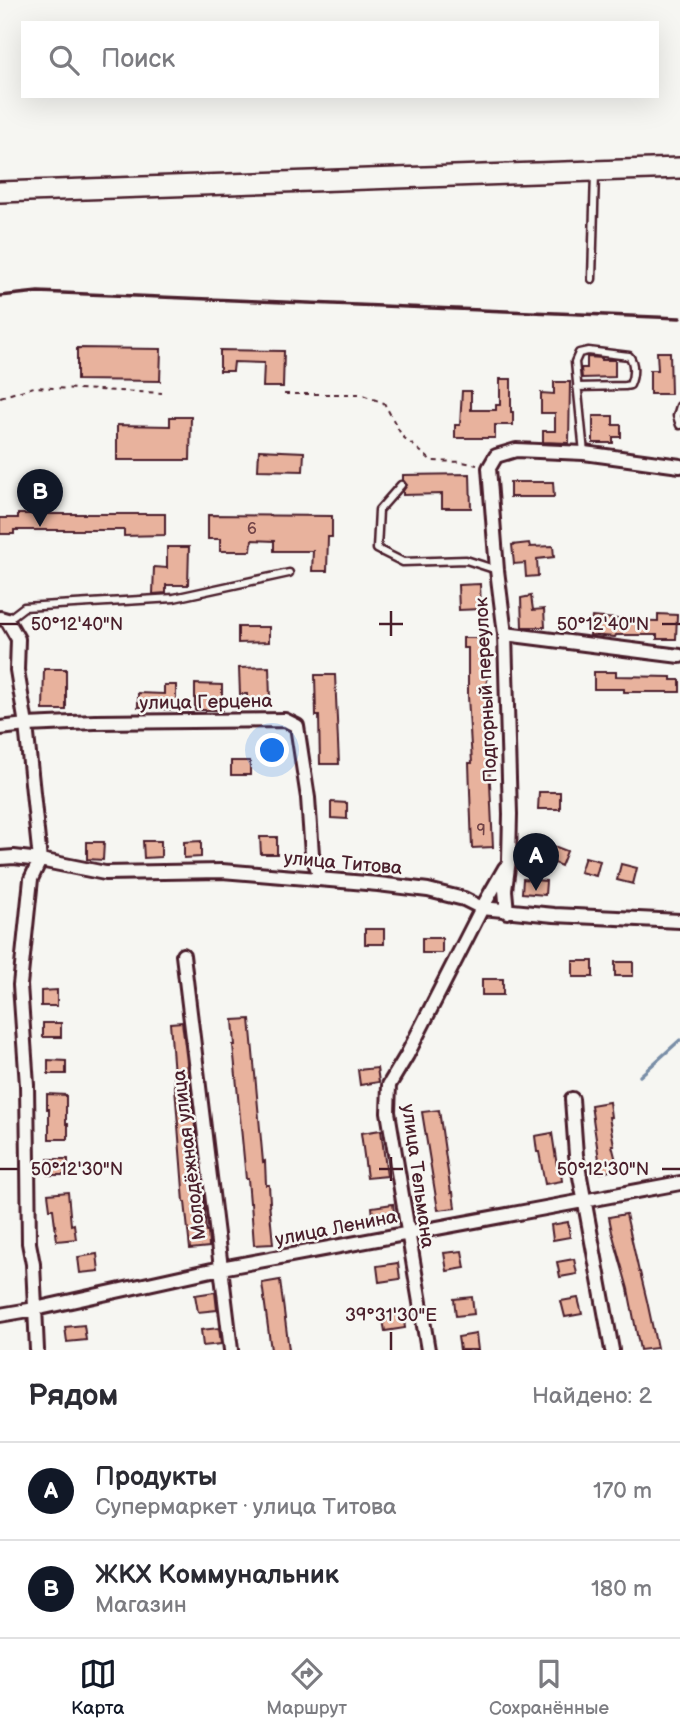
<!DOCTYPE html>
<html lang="ru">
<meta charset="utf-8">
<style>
:root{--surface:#fff;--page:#f7f7f7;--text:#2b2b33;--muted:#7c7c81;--line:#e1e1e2;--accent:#111827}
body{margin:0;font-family:"Balsamiq Sans",sans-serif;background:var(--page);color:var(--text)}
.you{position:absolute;left:273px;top:751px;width:24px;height:24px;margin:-18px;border:5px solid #fff;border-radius:50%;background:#1a73e8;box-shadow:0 0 0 10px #1a73e833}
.badge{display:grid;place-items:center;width:46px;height:46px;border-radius:50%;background:var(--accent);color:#fff;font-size:23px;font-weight:700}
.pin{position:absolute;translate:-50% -58px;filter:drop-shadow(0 2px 4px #0008)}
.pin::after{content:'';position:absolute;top:37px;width:24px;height:21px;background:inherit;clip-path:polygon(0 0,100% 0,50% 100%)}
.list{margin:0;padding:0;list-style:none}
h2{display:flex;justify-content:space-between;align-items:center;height:91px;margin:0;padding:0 28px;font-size:30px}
h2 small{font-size:23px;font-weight:400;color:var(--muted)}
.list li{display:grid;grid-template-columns:46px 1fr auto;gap:21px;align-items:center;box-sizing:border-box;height:98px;padding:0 28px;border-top:2px solid var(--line)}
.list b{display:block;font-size:26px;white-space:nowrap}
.list p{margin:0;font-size:23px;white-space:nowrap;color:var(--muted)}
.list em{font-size:23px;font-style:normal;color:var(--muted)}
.icon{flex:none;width:38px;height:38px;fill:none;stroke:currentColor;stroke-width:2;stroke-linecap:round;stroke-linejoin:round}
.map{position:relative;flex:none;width:680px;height:1350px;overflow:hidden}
.search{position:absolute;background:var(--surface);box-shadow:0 7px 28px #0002;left:21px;right:21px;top:21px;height:77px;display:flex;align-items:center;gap:18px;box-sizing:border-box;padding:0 24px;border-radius:0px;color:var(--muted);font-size:26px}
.sheet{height:287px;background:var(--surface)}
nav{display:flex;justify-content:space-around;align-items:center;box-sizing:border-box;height:98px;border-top:2px solid var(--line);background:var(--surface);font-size:19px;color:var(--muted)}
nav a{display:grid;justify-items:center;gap:4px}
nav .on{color:var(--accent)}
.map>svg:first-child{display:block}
</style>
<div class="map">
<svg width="680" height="1350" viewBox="0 0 680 1350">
<rect width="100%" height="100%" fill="#f6f6f2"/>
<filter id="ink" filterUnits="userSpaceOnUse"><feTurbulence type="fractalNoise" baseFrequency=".0143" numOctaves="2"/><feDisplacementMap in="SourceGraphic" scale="14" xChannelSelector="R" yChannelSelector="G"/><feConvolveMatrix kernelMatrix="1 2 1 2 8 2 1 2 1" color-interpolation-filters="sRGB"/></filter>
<g filter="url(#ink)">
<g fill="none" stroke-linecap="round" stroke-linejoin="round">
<path stroke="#798ea7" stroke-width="3.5" d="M640,1076L680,1040"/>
</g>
<path fill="#e8b29d" stroke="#4a1f2b" stroke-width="2" d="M77,348L161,349L160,381L77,380Z
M220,350L284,351L283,387H263L264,363L234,362L233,371H220Z
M657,352H670L671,394H650V370H658Z
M587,357L602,358V360H615V377L582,378L581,368H587Z
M500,379H511V412H513V425H495V438H455V425H460L462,391H471V410H496V405H500Z
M554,382H570L569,443L543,442V431H555V413H541V393L554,394Z
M593,416H613V425H621V437H613V443H593Z
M170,417H191L190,460H117V425L170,426Z
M259,450L304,452L303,471L258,470Z
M470,474L471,508H442V494L403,495V491L407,485L403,480V475Z
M510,482H553L554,497H510Z
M18,514H165V535L124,536V530H14V534H0V518H18Z
M208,515L332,516V537H328L327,571H312L313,551H274V541L252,540L251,551H220V539H208Z
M529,543L530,547L553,546L554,557L537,559L538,576L526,577L525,563L514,564L512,545Z
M167,547H189L188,585H166V593L153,594L154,567L167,568Z
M480,584L481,609L459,610L458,585Z
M531,596L533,610L544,609L545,627H522L521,598Z
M658,614L677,615L676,639H657V635H616L615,637L590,635L592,617L617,619V620L658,621Z
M238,627H269V642L238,643Z
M463,638H484V664H487V720L493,847L472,848L469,763H472L468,696V648H463Z
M269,667L270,699L247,700V694H240L239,668Z
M44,669H66V710H43Z
M594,672H616V676L671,677V680H680V692H624V689H594Z
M315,675H335L339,764H320L319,716H316Z
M195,684L222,685V710H195Z
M164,685H176V710L163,709V707H138V693L164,694Z
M231,761H250V775H231Z
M539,792H560V809H538Z
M331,802L347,803V819L331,818Z
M260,837H277V854H261Z
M143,841H161V857L144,858Z
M201,841V857L184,858V842Z
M87,842H104L103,860L87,859Z
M551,845L567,851L561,866L545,859Z
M585,857L600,861L596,876L580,872Z
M621,864L637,868L633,884L617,880Z
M523,879L546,881L545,895L522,893Z
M365,929H384V944H365Z
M422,938H442V953H422Z
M573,961H593V977H573Z
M615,962H633V976H615Z
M482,979H503V995H482Z
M57,990V1006H41V991Z
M250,1019L263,1162L265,1161L266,1185H269L270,1202H269L273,1244L254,1245L251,1203H250L248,1179H246L233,1045H235L233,1020Z
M182,1022L201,1175L206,1231H208L209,1247L190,1249L185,1202H184L170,1023Z
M43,1023H61V1037H43Z
M48,1060L66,1061V1074H48Z
M377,1068L379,1082L360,1085L358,1070Z
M47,1094L66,1095V1124H68V1139H49V1109H47Z
M609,1102L611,1117H609L614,1145H612L618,1169L601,1173L591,1105Z
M439,1110L451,1193L453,1192L455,1208L438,1210L422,1112Z
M381,1130L387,1176L367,1178L361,1133Z
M552,1133L557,1166H560L562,1181L545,1184L539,1152H537L535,1136Z
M48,1159H68V1175H48Z
M68,1192L71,1225L74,1224L76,1239L57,1241L53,1209H50L48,1194Z
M393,1204L395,1221L374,1224L372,1207Z
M626,1214L639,1272H640L647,1301L657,1348L640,1350L628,1289L612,1232L609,1217Z
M568,1222L570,1237L553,1240L551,1225Z
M462,1251L465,1268L447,1271L444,1253Z
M97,1254L99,1271L80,1273L78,1257Z
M574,1259L577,1274L560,1277L557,1262Z
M398,1263L400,1279L379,1282L377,1266Z
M280,1280L289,1350H271L262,1283Z
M215,1292L217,1310L198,1312L195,1295Z
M472,1297L474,1314L456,1316L454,1299Z
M578,1298L582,1314L565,1317L561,1301Z
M403,1313L405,1328L385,1331L382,1315Z
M84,1325L86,1340L67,1342L65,1327Z
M219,1328L221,1344L203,1346L201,1330Z
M476,1334L478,1350H460L458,1337Z"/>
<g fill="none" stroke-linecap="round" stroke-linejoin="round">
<g stroke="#4a1f2b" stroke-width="11">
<path id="lane" d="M592,279L595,172
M577,387L625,386L630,385C634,376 635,363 629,356L588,351L579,353L575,362L584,453
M680,406L677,416L680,425
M401,485L379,510L377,549L403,562L466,560L497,570
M7,620L24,607L174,598L289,573"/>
</g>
<g stroke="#4a1f2b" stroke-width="18">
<path id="street" d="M0,618L7,620L18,639L17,670L26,725L40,860L31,879L20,985L27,1085L29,1243L33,1264L37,1350
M505,634L680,656
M0,728L26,725L95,722L285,720L297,726L308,798L312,854L321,879
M0,858L14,857L40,860L105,873L222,871L378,884L428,890L464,899L482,908L554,915L680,921
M507,912L505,890L509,860L510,814L505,634L497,570L489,468L496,456L516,450L584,453L680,466
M183,955L231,1350
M572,1099L576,1155L612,1350
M0,1315L35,1309L221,1268L680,1183
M428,1350L388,1112L389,1085L407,1055L482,908L505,868"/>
</g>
<g stroke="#4a1f2b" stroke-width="24">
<path id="primary" d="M0,192L680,168"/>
</g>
<path stroke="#4a1f2b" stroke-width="2" stroke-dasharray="5 5" stroke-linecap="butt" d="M284,394H360L384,403L402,436L432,461L463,462L477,465
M0,397L34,387L162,393"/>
<use href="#lane" stroke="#f6f6f2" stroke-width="6"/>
<use href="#street" stroke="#f6f6f2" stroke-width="12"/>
<use href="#primary" stroke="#f6f6f2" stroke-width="19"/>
<path stroke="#4a1f2b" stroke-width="3.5" d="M0,296L38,292L680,318"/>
</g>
</g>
<path fill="none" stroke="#4a1f2b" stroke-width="2.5" d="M391,611V636M0,624H18M379,624H403M662,624H680M391,1157V1181M0,1169H18M379,1169H403M662,1169H680M391,1332V1350"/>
<g text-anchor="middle" stroke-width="5" stroke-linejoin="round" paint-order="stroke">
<g font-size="16" fill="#724448">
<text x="252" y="534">6</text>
<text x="481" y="835">9</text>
</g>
<g font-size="19" fill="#4a1f2b" stroke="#f6f6f2">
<text transform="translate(485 690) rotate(-93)" y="7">Подгорный переулок</text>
<text transform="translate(206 701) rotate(-1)" y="7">улица Герцена</text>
<text transform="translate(343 862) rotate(5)" y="7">улица Титова</text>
<text transform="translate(188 1155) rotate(-97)" y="7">Молодёжная улица</text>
<text transform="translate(419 1176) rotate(82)" y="7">улица Тельмана</text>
<text transform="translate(336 1227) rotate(-11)" y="7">улица Ленина</text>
</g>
</g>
<g font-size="18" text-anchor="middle" fill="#4a1f2b" stroke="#f6f6f2" stroke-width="5" stroke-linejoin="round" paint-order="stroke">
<text x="77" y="630">50°12'40"N</text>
<text x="603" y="630">50°12'40"N</text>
<text x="77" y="1175">50°12'30"N</text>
<text x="603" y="1175">50°12'30"N</text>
<text x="391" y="1321">39°31'30"E</text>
</g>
</svg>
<div class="you"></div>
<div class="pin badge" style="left:536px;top:891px">A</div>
<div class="pin badge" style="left:40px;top:527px">B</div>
<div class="search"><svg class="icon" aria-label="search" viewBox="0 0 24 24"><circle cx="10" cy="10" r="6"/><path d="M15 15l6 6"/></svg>Поиск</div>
</div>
<section class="sheet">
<h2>Рядом<small>Найдено: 2</small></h2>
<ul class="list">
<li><span class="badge">A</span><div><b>Продукты</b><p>Супермаркет · улица Титова</p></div><em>170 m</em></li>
<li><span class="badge">B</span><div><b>ЖКХ Коммунальник</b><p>Магазин</p></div><em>180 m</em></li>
</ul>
</section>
<nav>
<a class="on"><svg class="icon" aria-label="map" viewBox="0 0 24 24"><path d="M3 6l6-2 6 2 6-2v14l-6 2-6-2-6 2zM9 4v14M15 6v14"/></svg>Карта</a>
<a><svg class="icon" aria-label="directions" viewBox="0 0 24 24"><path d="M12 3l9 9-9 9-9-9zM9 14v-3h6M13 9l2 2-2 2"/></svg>Маршрут</a>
<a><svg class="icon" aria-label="saved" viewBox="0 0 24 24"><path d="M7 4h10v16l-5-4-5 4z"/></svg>Сохранённые</a>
</nav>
